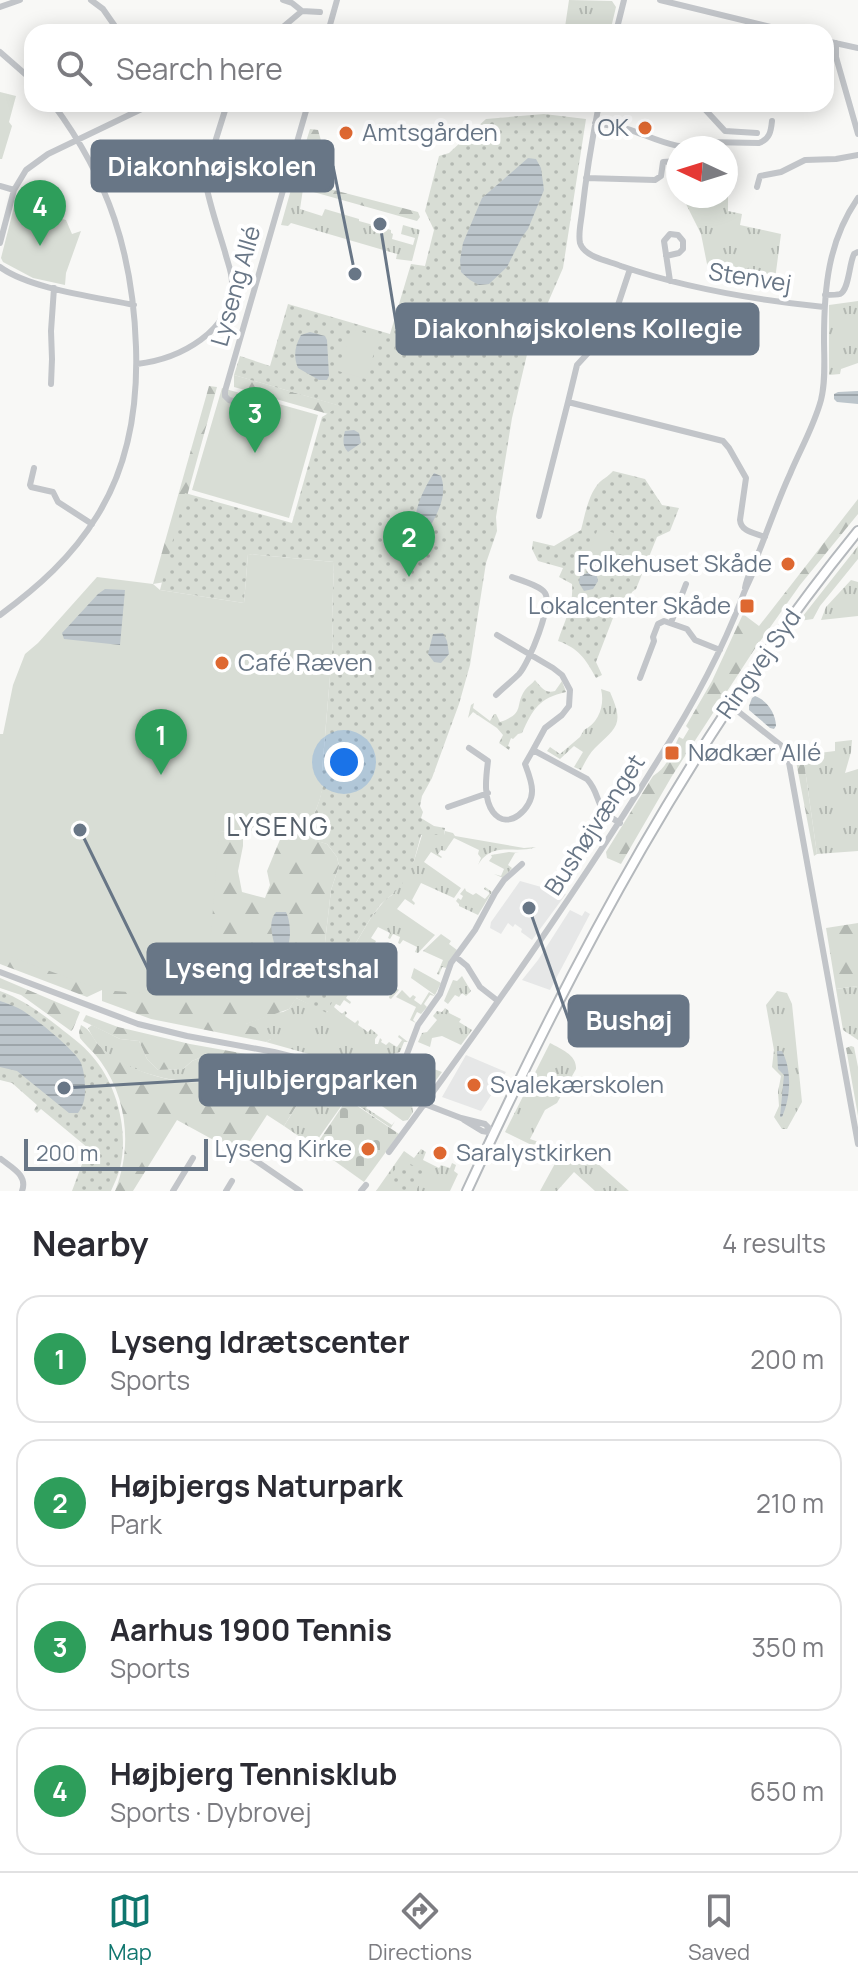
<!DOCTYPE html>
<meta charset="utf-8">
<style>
:root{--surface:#fff;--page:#f7f7f7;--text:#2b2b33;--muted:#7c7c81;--line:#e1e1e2;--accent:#0f766e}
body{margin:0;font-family:Manrope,sans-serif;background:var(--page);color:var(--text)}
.compass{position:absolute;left:666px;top:136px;width:72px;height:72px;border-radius:50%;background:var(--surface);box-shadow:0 4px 20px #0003;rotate:274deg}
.scale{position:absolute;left:24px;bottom:20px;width:184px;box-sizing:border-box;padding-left:8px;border:4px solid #687686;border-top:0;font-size:22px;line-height:28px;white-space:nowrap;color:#687686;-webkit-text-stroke:6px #fff;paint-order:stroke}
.you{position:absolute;left:344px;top:762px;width:28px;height:28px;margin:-20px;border:6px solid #fff;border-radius:50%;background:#1a73e8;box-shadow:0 0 0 12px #1a73e833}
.badge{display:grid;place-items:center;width:52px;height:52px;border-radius:50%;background:var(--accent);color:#fff;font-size:26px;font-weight:700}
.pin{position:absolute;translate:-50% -66px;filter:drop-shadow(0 2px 4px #0008)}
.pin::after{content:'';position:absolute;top:42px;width:28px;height:24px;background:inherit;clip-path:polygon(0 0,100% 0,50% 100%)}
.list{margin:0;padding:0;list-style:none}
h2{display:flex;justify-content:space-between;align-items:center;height:104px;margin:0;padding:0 32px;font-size:34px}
h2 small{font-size:26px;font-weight:400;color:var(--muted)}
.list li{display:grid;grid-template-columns:52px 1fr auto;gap:24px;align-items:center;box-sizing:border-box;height:128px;margin:0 16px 16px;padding:0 16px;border:2px solid var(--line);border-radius:24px}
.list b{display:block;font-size:30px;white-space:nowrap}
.list p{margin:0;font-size:26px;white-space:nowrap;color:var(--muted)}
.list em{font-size:26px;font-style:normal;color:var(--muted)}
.icon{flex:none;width:44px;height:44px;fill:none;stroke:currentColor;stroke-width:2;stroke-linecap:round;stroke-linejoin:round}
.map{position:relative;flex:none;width:858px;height:1191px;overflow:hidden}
.search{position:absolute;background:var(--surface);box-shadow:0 4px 20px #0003;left:24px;right:24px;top:24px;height:88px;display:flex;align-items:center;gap:20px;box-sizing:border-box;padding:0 28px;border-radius:24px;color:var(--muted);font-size:30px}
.sheet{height:680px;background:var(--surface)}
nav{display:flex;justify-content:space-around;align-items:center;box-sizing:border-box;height:112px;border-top:2px solid var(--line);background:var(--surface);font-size:22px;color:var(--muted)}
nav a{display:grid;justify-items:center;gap:4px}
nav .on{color:var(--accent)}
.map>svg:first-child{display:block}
</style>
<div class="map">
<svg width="858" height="1191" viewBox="0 0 858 1191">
<defs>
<pattern id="grass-tufts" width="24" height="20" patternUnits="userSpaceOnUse" patternTransform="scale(2)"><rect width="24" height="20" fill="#d8ddd5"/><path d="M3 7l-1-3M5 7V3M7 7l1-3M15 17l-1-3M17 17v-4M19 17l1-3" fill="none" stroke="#b3b8b2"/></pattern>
<pattern id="forest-firs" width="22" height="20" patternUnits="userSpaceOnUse" patternTransform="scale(2)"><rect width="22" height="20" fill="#d8ddd5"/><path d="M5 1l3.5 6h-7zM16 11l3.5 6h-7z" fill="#b3b8b2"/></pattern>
<pattern id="cemetery-stones" width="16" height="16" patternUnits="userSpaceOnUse" patternTransform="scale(2)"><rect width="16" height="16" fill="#d8ddd5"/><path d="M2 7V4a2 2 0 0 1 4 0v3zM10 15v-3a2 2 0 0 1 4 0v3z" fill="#b3b8b2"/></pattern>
<pattern id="park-dots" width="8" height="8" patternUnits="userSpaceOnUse" patternTransform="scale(2)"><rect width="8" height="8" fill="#d8ddd5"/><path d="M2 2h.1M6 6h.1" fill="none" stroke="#b3b8b2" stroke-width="1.8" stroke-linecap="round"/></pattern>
<pattern id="water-rules" width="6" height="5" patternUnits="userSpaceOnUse" patternTransform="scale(2)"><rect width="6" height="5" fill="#bcc5cb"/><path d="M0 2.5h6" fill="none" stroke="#9da5aa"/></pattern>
</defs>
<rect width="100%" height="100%" fill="#f8f8f6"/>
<path fill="#e6e7e7" d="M520,881L566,894L532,940L521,932L522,929L515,924L513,927L508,923L501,934L490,928L491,922Z
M570,910L582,916L585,911L590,914L550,990L522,980L538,960Z
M466,1055L506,1072L481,1111L442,1097Z"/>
<path fill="url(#grass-tufts)" d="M569,0L612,1L616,7L610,32H567L565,27Z
M292,186L303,189L300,209L322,216L325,209L359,219V221L391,230V233L393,234L392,239L413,245L415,238L401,234L403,225L420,230L412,261L396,259L397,254L291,223L288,226L281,225Z
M726,187H728V211L742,214L740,225L781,234L774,287L710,279L701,234L685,202V196H726Z
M858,301V363L841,369L840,374L829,375V305Z
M858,546V559L820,606L813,619L799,621Z
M851,580L858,582V616L821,620L826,607Z
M601,689L610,692C624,724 618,726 595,748C589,754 585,762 581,770L574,767L583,752L574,746L560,759L547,751L550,747L560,754L580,737L584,730C599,723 605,705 601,689Z
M852,740L851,752L845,773L858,769V851L817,854L803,755L835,751V742Z
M445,831L453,833L455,836L524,848L536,847C514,855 493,840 478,865L481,858L478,854L479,850L454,838L445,851L441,850L438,854L442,857L441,858L431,852L424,862L461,888L454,898L421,883L412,900L415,903L414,905L405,899L397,909L435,935L418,953L415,952L417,947L403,940L400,944L398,943L400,937L393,934L390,939L388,938L390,933L378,927L371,938L376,941L371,951L374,954L373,956L364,949L356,960L365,966L368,963L369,964L368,968L378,976L381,972L383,974L381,977L399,990L391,999L389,998L390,993L376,985L373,990L371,989L372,984L366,981L363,985L360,984L362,979L353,974L346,985L351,990L346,998L351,1002L350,1004L344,1000L340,1006L336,1004L334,1007L342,1014L345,1011L347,1013L345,1016L355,1023L358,1020L359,1022L358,1025L368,1032L371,1029L378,1035L375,1039V1044H378L380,1038L382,1040L381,1042L386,1045L389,1042L397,1047L402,1040L398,1037L399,1035L408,1042H404L400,1052L393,1054L442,1072L426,1094L415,1090L414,1086L404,1084L395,1085L323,1058L266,1042L271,1039L245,1024L275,1013L283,1012L289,1009L296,998L328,1012V997L347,965L354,946L372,916L385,900L392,895L414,861L422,835H444Z
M509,852L519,853H515L508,865L512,868L503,878L494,874L501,876L504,869L489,861L492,857L491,855Z
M485,887L492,892L478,915L459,906V904L456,901L458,898L461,900L463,896L460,894L465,888L466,891L473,895L476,893L485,899L490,893L484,889Z
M441,934L451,941L449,944L457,950L446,968L442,967L439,975L437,974L443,960L423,951Z
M414,968L441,983L435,995L411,978Z
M462,976L471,991L466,996L462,993L459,997L455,995L448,1004L444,1001L453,980L457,981Z
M858,986V1040L843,1030L836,989Z
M402,990L410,998L413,995L416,997L414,1000L421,1005L429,992L435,996L430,995L424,1004L427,1007L421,1014L417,1012L413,1020L416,1023L410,1020L416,1007L396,997Z
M777,991L787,993L792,1004L802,1102L787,1129H782L774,1117L779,1106L778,1092L781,1076L772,1067L774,1050L766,1005Z
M445,1008L449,1011V1013L461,1019L459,1022L472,1030L461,1045L442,1036L432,1038L430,1047L418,1042L422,1033L427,1032L437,1020L433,1016L437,1011L442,1012Z
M92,1025L120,1039L139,1041L147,1059L158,1070L183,1069L192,1061L204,1056L215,1060L225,1070V1078C191,1090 121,1073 98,1044C94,1040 91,1034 88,1028Z
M550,1043C561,1049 577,1055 576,1069L557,1103L545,1110L530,1139L579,1156L581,1149L629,1191H595L574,1172L557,1191H540L558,1158L505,1132Z
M302,1064L359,1084L360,1087C377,1097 392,1105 412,1105L413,1112L408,1120L403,1121L372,1099L366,1108L392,1125L395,1121L391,1128L347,1098L313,1146L284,1126L315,1077Z
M421,1149L426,1152L423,1160L439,1168L441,1165L450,1168L452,1163L456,1165L454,1171L458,1174L450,1191H376L404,1151L414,1158Z"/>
<path fill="url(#forest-firs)" d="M310,129L318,130C320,137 323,145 322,152C320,165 315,175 322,187L418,212L420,217L417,221L292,186Z
M234,375L341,406L384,430L234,387Z
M209,386L217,387L186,500L165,582L153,584Z
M858,499V514L800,585L754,650L672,776L621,864L607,858L606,852L653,776C669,766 671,752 679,737L683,739L689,729L686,726L712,681L743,614L759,626Z
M803,755L817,854L814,856L795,756Z
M105,805L220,832L243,831V846L238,871L242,892L265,898L270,885L267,871L284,830L327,844L337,857L339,866L331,890L324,951L313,974L289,1009L246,1024L270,1034L271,1039L266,1042L151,1019L102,1001V990L87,997L0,964V938Z
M858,923V986L836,989L826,928Z
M0,978L80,1012L73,1029L71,1031L21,995L0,988Z
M86,1015L118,1027L190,1044L302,1064L315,1076L284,1126L267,1115L241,1155L177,1120L133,1191H115C132,1149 128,1100 101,1062C95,1053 87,1047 80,1038L79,1032L81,1025C92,1030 93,1041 102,1048C129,1073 189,1091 225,1078V1070L215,1060L204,1056L192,1061L183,1069L158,1070L147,1059L139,1041L120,1039L83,1021Z
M851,1046L854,1047L858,1067V1116L846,1048Z"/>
<path fill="url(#cemetery-stones)" d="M347,1099L399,1134L364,1182L315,1147Z"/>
<path fill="url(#park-dots)" d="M544,114L586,119L563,268L529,346L512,418L496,517L497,531L486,563L470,665L459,704L432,778L422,796L420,806L423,812L421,818L434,826L445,828L444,835H421L414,861L402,884L395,892L381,904L372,916L354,946L347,965L329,997L328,1000L332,1002L327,1013L296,998L312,974L324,951L331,890L339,866L337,857L327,844L300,836C303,826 310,821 315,812C320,801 325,782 322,772L333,641L332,621L334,562L248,554L244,603L160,590L185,493L292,523L322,417L340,406L234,375L240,356L270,366L288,304L390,334L411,264L425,266L434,230L425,211L439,156L449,153L486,119Z
M613,471L645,479L662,505L679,508L670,531L657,537L636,589L632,592L629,600L618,605L596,662L602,675L596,678C586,659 578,648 558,641C564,622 574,605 572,584L559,577L563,568L538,561L532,549L533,541L554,546L581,530C585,515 588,496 598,484C602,479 608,477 613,471Z
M535,680C541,687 545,694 555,691L562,681L566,692C539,698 533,709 522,733L518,734L513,739L511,738L508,746L510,747L509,750L499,743L503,735L497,728L473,712L468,718L471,705L474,703L473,708L490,721L494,714H496L500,722C526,713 514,706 525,690C528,686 532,684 535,680Z
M0,991C22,999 40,1012 59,1027C70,1036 83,1045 92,1056C117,1084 129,1131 120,1168C118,1176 114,1184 111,1191H72L88,1148L41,1109L37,1113L34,1110L37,1105L12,1083L0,1080Z
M405,1161L425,1172L416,1191H401L389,1175Z"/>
<path fill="#d8ddd5" d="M0,92L16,96L9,122L12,126L2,159H0Z
M14,207L66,220L72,234L81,231L66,273L65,285L33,278L3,262L1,258Z
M352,329L379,337L366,379L338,371Z
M222,388L318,415L289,518L192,490Z
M598,528L614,533L603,565L587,559Z
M248,554L334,562L332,621L333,641L322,771C326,782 320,801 315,812C310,821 303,826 300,836L284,830L219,832L206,998L102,990L0,953V734H3L13,685L25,654L38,643L97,577L153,584L160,590L244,603Z"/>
<path fill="url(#water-rules)" d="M528,158L536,159L541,168L544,190L528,229L522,237L507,267L489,284L479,285L470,280L461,272L460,260L463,243L482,198Z
M310,332L325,336L327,340L329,376L327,380H319L298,368C293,356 295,346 301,335Z
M858,391V404L837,402L834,399V394L838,392Z
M354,430L359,433L361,443L348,452C342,446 343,439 345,431Z
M434,473L441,476C448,497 437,513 428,531L416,530C412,512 424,488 434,473Z
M592,571L596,573L598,581L593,589L584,591L579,583L580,576Z
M105,589L125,590L120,645L64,639L62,633L98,594Z
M443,633L447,641L449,654L441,663L434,662L428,654L433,634Z
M755,696C767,700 776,714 776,726L774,729L770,728L749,710V706L752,698Z
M276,912H286C291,922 292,942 285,951L280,953L276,951C273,937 267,923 276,912Z
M0,1001C6,1003 12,1005 18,1008C31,1014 76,1051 81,1063C84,1071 85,1081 85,1089C85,1098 84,1105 78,1113H69L17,1071L0,1067Z
M777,1051H782C792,1070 791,1097 782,1117H780L784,1075L778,1069Z"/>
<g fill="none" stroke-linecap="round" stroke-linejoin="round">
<g stroke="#b5b9bd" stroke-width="12">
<path id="major" d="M467,1191C574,958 696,730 858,531"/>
</g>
<path stroke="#c2c5c9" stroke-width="6" d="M91,0L103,9L119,32
M283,0L292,3L302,11
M660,0L791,32
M0,7L20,0
M277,32L302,11L320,12
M328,32L337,0
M616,32L624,0
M826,41L858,48
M836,43V57L858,134
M0,52L32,80
M599,104C592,140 586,176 582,213C581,222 578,234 580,243C584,257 609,261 621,266C688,289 755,300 824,307
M700,104L725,131L757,133
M595,123C606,125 617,126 627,129C649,135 683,156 706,142L759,143C770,139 771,131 772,121
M586,178L655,180L661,176L663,162L678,161
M0,186L14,190L26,170L48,154L152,104
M757,187L760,176L781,172L805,160L836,159L858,155
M104,189L116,188L157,189
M0,243L14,190
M666,256L679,253L683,249V241L678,235L670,234L664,241L670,281
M0,267C30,289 96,297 134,305
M825,295C827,295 837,295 840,294C849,290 849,264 854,254L858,252
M137,364C179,359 233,332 232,282C232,272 227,261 225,252C218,228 209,204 205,179L206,171L227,104
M51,384L52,359L51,331L54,288
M568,402L577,365L610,329L630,269
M271,412L229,400L225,396V391L308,104
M34,468L30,485L31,487L53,492L58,502L92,524
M539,516L568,402L723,441L729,448L746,478L740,520C741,532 755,533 765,537
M745,588C747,575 754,566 758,554C769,527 778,500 790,474C800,450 814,426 821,400C826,380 824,359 824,339C824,288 828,241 858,198
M0,615C38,587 72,557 97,516C129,465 138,406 136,347C133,254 109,179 53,104
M671,623L686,584
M497,635L553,668L562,675L570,690L569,706L562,715L545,728L533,750L587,779C603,797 592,808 620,823
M640,678L654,641L653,637L658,624L664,621L687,629L695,640L720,650
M496,695C503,688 512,681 519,674C529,663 553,604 545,593C541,586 520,580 512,577
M730,705L782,746L788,757L858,1144
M469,748L488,761C486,777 483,798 493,812C508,832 533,808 532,790C532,782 528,772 525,764L533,750
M448,807L488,793
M456,957L467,966L480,987L498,1001
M0,972L138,1024L187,1036L274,1052L318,1063L461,1118L485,1124L494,1133
M407,1054L418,1025L440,994L451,963L475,930L495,893L504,880L522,864
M464,1120L482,1131L494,1133
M389,1152C483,1025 575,895 658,760C691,708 720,656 742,598C747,583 754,575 757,559
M246,1154L300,1191
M1,1159C12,1168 28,1175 22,1191
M173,1191L193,1158
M226,1191L232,1181
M361,1191L366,1185"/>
<use href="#major" stroke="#fff" stroke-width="8"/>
</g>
<g fill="#de6831" stroke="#fff" stroke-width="3">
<circle cx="645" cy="128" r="8"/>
<circle cx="346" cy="133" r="8"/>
<circle cx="788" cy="564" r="8"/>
<rect x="739" y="598" width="16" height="16" rx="4"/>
<circle cx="222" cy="663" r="8"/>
<rect x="664" y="745" width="16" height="16" rx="4"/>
<circle cx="474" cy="1085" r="8"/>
<circle cx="368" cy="1149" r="8"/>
<circle cx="440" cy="1153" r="8"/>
</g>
<g text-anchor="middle" stroke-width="8" stroke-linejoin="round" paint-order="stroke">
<g font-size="24" fill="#687686" stroke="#fff" text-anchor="start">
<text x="629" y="136" text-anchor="end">OK</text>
<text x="362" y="141">Amtsgården</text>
<text x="772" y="572" text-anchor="end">Folkehuset Skåde</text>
<text x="731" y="614" text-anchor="end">Lokalcenter Skåde</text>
<text x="238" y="671">Café Ræven</text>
<text x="688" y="761">Nødkær Allé</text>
<text x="490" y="1093">Svalekærskolen</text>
<text x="352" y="1157" text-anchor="end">Lyseng Kirke</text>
<text x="456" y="1161">Saralystkirken</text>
</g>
<g font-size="24" fill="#687686" stroke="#fff">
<text transform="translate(750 278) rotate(9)" y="8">Stenvej</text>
<text transform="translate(236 286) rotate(-74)" y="8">Lyseng Allé</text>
<text transform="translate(759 664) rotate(-55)" y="8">Ringvej Syd</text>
<text transform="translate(595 825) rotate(-57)" y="8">Bushøjvænget</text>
</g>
<g font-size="26" letter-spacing="2" fill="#56606b" stroke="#fff">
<text x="278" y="836">LYSENG</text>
</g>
</g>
<path fill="none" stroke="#687686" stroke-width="3" d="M355 274L333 166M380 224L397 329M80 830L148 969M529 908L569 1021M64 1088L200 1080"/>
<g fill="#687686" stroke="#fff" stroke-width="3">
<circle cx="355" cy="274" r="8"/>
<circle cx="380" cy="224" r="8"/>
<circle cx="80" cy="830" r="8"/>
<circle cx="529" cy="908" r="8"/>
<circle cx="64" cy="1088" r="8"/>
</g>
<g fill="#687686" stroke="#687686" stroke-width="3">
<rect x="92" y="141" width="241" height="50" rx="8"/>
<rect x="397" y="304" width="361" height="50" rx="8"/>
<rect x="148" y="944" width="248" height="50" rx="8"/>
<rect x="569" y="996" width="119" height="50" rx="8"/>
<rect x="200" y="1055" width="234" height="50" rx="8"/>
</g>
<g font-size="26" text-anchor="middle" font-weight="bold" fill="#fff">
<text x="212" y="176">Diakonhøjskolen</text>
<text x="578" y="338">Diakonhøjskolens Kollegie</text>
<text x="272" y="978">Lyseng Idrætshal</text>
<text x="629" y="1030">Bushøj</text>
<text x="317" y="1089">Hjulbjergparken</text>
</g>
</svg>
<svg class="compass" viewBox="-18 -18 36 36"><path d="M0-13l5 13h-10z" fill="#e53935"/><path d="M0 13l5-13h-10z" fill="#7c7c81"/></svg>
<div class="scale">200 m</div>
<div class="you"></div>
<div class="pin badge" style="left:161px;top:775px;background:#2e9e5b">1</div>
<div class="pin badge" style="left:409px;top:577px;background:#2e9e5b">2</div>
<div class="pin badge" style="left:255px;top:453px;background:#2e9e5b">3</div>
<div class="pin badge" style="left:40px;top:246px;background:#2e9e5b">4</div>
<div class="search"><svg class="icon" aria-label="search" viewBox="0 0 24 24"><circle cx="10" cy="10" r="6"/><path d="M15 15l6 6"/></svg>Search here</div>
</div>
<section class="sheet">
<h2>Nearby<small>4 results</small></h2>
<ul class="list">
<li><span class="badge" style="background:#2e9e5b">1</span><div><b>Lyseng Idrætscenter</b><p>Sports</p></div><em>200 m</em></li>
<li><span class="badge" style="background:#2e9e5b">2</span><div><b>Højbjergs Naturpark</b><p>Park</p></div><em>210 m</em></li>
<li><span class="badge" style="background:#2e9e5b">3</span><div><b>Aarhus 1900 Tennis</b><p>Sports</p></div><em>350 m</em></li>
<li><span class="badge" style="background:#2e9e5b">4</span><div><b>Højbjerg Tennisklub</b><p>Sports · Dybrovej</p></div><em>650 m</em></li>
</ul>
</section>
<nav>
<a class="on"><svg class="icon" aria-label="map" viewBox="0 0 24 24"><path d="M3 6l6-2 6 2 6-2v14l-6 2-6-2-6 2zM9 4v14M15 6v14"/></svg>Map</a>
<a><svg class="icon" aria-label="directions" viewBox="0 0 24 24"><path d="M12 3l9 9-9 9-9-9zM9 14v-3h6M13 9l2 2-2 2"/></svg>Directions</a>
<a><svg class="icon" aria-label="saved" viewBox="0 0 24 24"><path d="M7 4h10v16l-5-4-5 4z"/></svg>Saved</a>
</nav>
